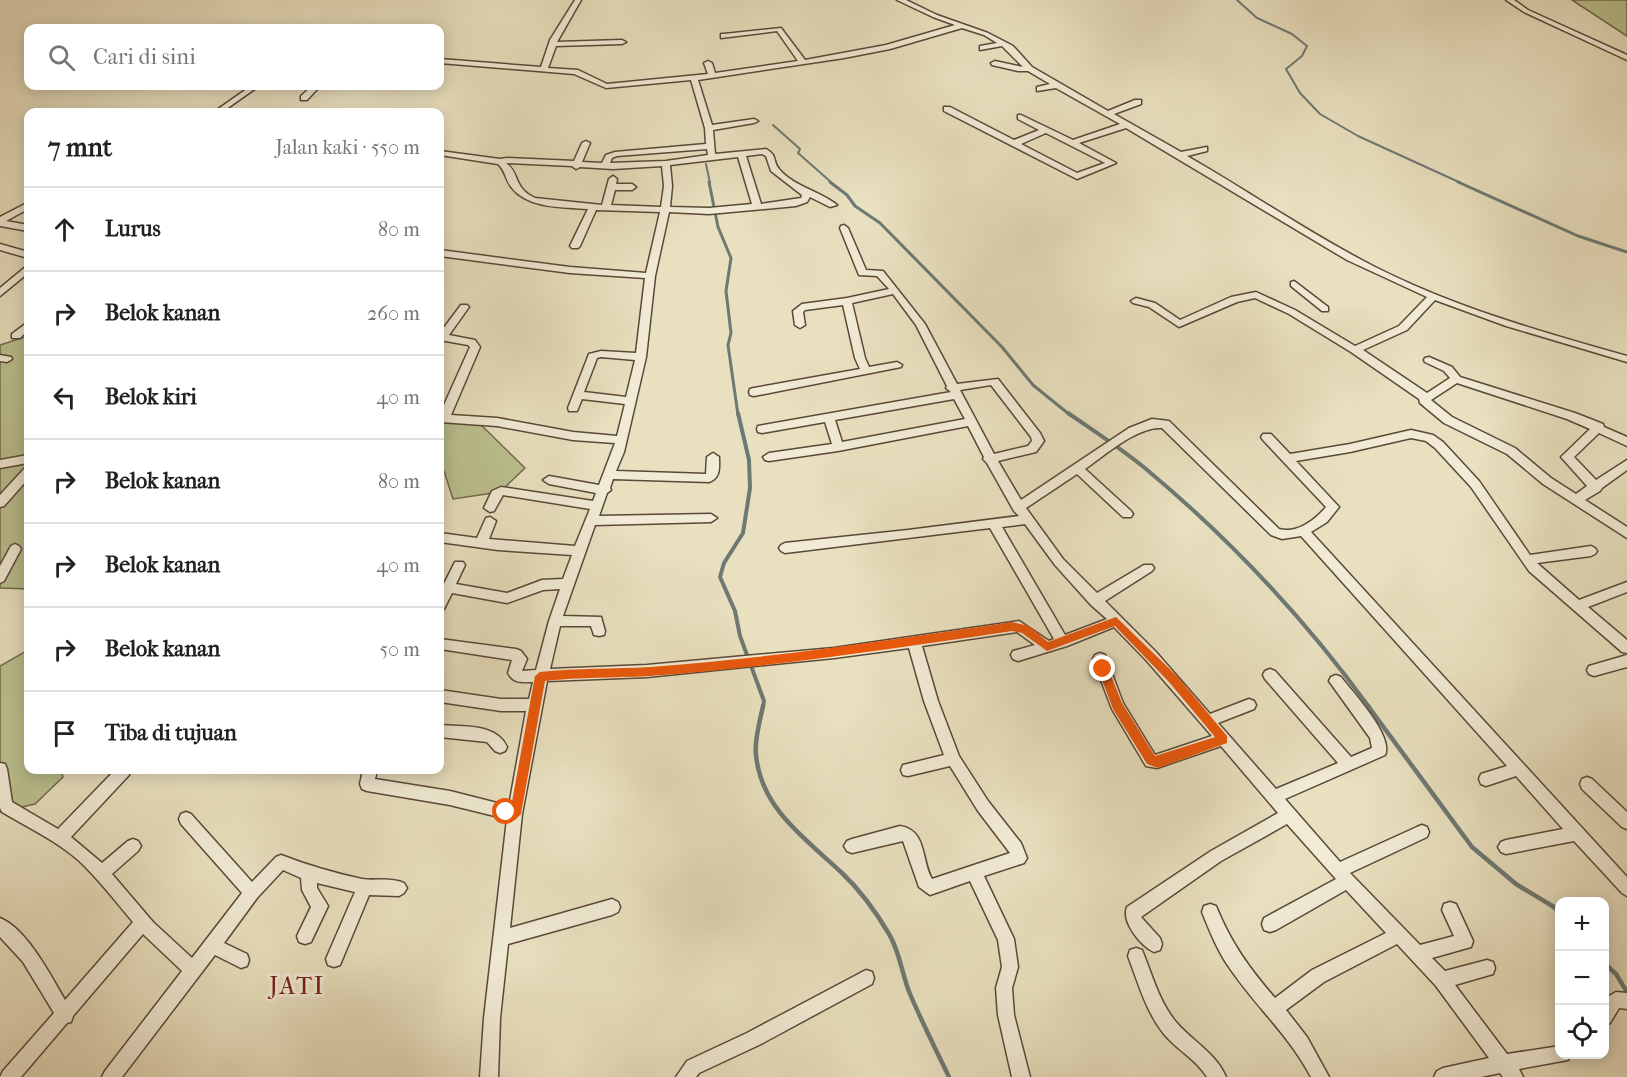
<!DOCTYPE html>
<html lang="id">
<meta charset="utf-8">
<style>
:root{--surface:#fff;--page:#f6f6f6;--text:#222;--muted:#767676;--line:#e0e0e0}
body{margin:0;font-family:"IM FELL French Canon",serif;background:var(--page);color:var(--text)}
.controls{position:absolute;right:18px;bottom:18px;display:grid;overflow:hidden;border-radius:12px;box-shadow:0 3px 15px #0003}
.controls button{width:54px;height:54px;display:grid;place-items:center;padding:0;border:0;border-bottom:2px solid var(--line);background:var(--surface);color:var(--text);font:30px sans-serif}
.stop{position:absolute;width:18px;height:18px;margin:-14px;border:4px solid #ea580c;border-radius:50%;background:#fff}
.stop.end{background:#ea580c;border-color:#fff;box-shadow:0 2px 6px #0008}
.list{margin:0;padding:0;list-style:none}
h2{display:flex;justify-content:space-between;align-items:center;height:78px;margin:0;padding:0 24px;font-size:26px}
h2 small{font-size:20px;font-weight:400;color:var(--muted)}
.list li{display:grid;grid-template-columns:39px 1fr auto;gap:18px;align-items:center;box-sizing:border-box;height:84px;padding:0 24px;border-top:2px solid var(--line)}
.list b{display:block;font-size:22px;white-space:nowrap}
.list em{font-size:20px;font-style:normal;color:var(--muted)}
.icon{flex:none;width:33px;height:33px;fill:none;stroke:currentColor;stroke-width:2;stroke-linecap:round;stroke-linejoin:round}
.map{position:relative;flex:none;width:1627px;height:1077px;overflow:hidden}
.search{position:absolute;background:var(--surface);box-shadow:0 3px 15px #0003;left:24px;top:24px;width:420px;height:66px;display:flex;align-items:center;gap:15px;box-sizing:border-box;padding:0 21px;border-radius:12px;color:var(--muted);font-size:22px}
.panel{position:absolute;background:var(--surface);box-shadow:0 3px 15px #0003;left:24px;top:108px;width:420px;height:666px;border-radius:12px}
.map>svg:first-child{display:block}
</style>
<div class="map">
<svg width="1627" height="1077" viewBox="0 0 1627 1077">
<rect width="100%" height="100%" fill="#e9e0bf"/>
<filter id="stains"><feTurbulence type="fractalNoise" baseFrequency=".00333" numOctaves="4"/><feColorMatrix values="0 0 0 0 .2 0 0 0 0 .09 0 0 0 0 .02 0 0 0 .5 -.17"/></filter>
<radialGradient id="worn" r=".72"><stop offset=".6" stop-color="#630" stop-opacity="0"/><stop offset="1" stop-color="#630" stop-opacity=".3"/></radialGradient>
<path fill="#bbc18f" stroke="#726c4d" stroke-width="1.5" d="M1572,0H1627V36L1575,2Z
M28,336V589L0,588V345Z
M440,418L478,422L525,468L500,492L453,499L440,459Z
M28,650V770H61L63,777L35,804L0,812V666Z"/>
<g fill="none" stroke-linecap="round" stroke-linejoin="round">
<path stroke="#6d7973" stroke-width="2" d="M1237,0L1257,18L1292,34L1307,46L1302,56L1286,69L1300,93L1320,114L1358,136L1461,183
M773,125L800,149L798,153L832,183
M706,164L710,183"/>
<path stroke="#6d7973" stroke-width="3" d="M709,182L718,227L731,258L726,291L731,333L728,345L738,415
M830,182L847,195L855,206L880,223L1002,347L1033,385L1070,415
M1458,182L1578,236L1627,252"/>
<path stroke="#6d7973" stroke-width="4" d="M738,413L749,460L750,488L743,533L724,563L720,577L735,611L740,636L764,701L763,707
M1068,413C1094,431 1122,449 1146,469C1230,539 1305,619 1369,707"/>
<path stroke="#6d7973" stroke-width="4.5" d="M763,706C760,721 754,740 756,755C761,809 806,839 842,873C861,891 876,912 889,934C900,952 902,975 910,994C922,1022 936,1050 949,1077
M1368,706L1472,847L1516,884L1554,907L1560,914
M1604,963L1616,974L1627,992"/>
<g stroke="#5a4838" stroke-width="3">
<path id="street" d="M575,0H581L557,42L622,40L626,42L622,44L556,46L548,68L578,70L607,84L708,74L704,63L708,61L712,63L715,73L798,61L777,31L721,38V34H724L781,28L805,60L886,45L955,25L933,17L897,0H906L937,15L988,33L1013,46L1032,67L1108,111L1135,100H1141V104L1114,114L1181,152L1207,147V151L1187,156C1250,192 1310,234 1375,267C1454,307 1541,332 1627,356V362L1506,326L1435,300L1407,330L1363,350L1427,393L1450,378L1444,371L1425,362L1424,360L1425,358L1429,357L1452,367L1460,377L1575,413L1603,424L1604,427L1627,437V446L1599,433L1574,457L1596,480L1627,460V470L1602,488L1600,491L1585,500L1627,527V538L1543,484L1507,454L1444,423L1420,403L1419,399L1351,352L1289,314L1255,298L1237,302L1179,327L1149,307L1133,303L1131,301L1136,298L1155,303L1180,320L1231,297L1256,292L1295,310L1355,346L1399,326L1427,297L1347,260L1126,128L1079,143L1116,163L1077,179L944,111V107H950L1014,140L1039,130L1018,119V115H1021L1073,140L1120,124L1056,88L1037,91V87L1050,84L1028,71H1018L992,65L991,63L995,61L1023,67L1002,46L980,50V46L997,43L984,35L962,28L890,49L844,58L698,80L712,125L754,119L758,121L754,123L713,130L715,154L766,149C778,156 772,160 779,169C794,187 820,191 837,205L830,207L810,197L807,202L796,206L709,214L669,212L655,276L646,357L624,452L616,471L706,474L707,457L713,453L719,457C719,467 721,478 709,482L613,479L610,488L611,490L607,493L599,516L711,514L717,518L711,522L595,525L563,616L601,617L605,631L604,635L599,636L594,635L591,626H560L550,669L647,665L834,648L1019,621L1049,641L1054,639L990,528L785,553L781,551L779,548L781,545L785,543L908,530L1019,516L1014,511L987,463L983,459L984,457L968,426L838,451L769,461L765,460L763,457L769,453L832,444L825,422L762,433L758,432L757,429L758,426L951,392L946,388L947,386L916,325L893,294L852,303L865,358L869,367L897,362L902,365L901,367L754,396L750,395L749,392L750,389L754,388L860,369L855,358L843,305L805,310L803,312L805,325L800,328L795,325L793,311L802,304L847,298L889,289L877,276L859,275L840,228L841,226L844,225L848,228L866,270L883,271L925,324L957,384L998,379L1040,433L1044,441L1036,452L998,461L1021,500L1129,428L1152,419L1169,421L1279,529C1297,534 1315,520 1326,507L1263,440L1261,437L1263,434H1271L1290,454L1350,444L1411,430L1433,435L1443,442L1479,481L1530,555L1591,546L1595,548L1597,551L1595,554L1591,556L1537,563L1579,600L1627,582V592L1588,607L1627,640V653L1622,652L1529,571L1471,487L1435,448L1426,441L1411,438L1350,452L1296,461L1339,507L1327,522L1311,532L1627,877V896L1622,893L1574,841L1506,854L1501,852L1498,847L1501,842L1506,840L1563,829L1516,776L1486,786L1481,784L1479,779L1481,774L1507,766L1301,536L1282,539L1271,535L1162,428C1138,426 1105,455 1085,469L1131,511L1133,514L1131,517H1123L1077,474L1026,508L1063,559L1097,593L1144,565H1152L1154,568L1152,571L1105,601L1156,652L1210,714L1249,699L1254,701L1256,705L1254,709L1218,723L1276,789L1338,763L1265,679L1263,675L1265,671L1270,669L1275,671L1351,757L1372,748L1370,738L1329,681L1331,677L1336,675L1341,677C1353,693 1394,736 1385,755L1285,799L1340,862L1417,827L1422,825L1427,827L1429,832L1427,837L1350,873L1420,945L1454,936L1442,910L1444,904L1450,902L1456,904L1473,941L1471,947L1432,958L1445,971L1487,960L1493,962L1495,968L1493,974L1455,985L1507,1054L1560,1046V1054H1570L1568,1060L1519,1069L1523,1077H1503L1500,1073L1481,1077H1434L1437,1071L1443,1068L1489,1058L1436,986L1397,944L1324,982L1286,1010L1307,1037L1329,1077H1311C1288,1034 1258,1009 1231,970C1218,952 1210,932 1202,912L1204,906L1210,904L1216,906C1231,943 1249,968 1275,998L1312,970L1386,933L1346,890L1276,930L1270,932L1264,930L1262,924L1264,918L1336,879L1287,824L1221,861L1141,917L1160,938L1162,944L1160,950L1154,952C1141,946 1121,922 1127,907L1211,851L1278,813L1221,746L1157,768L1146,766L1112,709L1093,659L1095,655L1100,653L1105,655L1123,703L1155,755L1212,736L1146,660L1114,627L1067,646L1018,661L1013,659L1011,655L1013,651L1035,645L1017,632L922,646L938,701L959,756L988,801L1021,843L1027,858L1024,863L984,876L1014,939L1018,967L1012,988L1014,1015L1030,1077H1012L998,1015L996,988L1002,967L998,940L970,881L930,895L919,887L903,841L852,853L847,851L844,846L847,841L852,839L900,826C927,830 921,860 932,879L1010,853L978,811L950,766L908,776L903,775L901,770L903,765L944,755L924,701L909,648L834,658L647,677L547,681L522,814L510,928L612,899L618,902L620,907L618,912L612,915L508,944L500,1018L498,1077H480L484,1018L507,819L450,805L367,791L362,789L360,784L363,770H377L375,779L450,791L509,806L526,711H501L440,702V690L501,699H529L533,682C522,682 514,684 508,673L512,660L440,649V639L516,649L521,651L527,659L522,671L536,670L549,621L560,589L543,590L507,603L452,593L444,609L440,610V592L455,562H463L465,565L456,584L507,593L542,580L563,579L572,555L498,550L440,542V533L477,538L486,518L490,517L496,521L489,539L575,546L590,509L503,495L494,511L490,512L484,508L492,491L501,487L593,501L596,493L549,484L543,480L549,476L599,485L615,443L573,440L497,426L440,422V414L470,347L468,345L440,340V333L461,305H467L469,307L449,335L475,340L480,347L451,415L497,418L573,432L617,436L625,404L582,399L577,411H569L568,408L589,354L601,351L636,353L645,278L570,273L440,256V250L570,267L646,273L660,212L596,210L580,246L578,248H572L570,246L588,209C563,207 529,209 512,188C505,180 506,171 498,164L440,155V151L500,159L507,158L574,161L582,143L586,141L590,143L582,162L602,163L606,155L615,152L706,144L705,128L691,80L606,88L574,74L440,63V59L541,67L550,40ZM1046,133L1105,163L1077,173L1021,144ZM707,149L708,155L666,161L610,163L612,158L617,156ZM762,154L766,156L771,171L802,195L801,198L761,204L746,156ZM738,157L752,204L709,208L670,207L672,186L670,165ZM506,163L572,166L576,169L580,167L613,169L662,166L664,186L661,207L611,205L615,190H632L636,187L632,184H616L617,179L613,176L609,179L602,205L535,198C513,188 520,173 506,163ZM601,357L635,360L626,397L584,392L597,358ZM1457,383L1567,419L1590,429L1561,457L1587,486L1576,494L1551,478L1515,448L1452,417L1431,400ZM991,385L1031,437L1032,441L1028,446L994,454L960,390ZM954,399L965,419L842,442L835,420ZM1025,524L1055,565L1091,605L1107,619L1065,635L1002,527Z
M1506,0H1514L1528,10L1627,55V60L1524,12Z
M369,26H383L387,28H366Z
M251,86H259L222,112H214Z
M312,86H320L307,100H301V96Z
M25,204H28V209L6,221L28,225V231L0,226V217Z
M0,244L28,252V258L0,250Z
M28,265V273L0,296V288Z
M1294,281L1328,307V311H1322L1291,286V282Z
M28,322V330L20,338H12V334Z
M0,355L11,357L12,359L7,362L0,361Z
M28,455V463L0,468V460Z
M28,468V479L4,506L0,507V495L24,469Z
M15,544L19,546L21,549L4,581L0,583V566L11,546Z
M1627,655V667L1594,676L1589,674L1587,670L1589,666Z
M440,725C463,727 496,723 507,747L505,751L500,753L495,751L487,742L440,737Z
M0,763L5,764L7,769L12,802L58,829L115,770H131L129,775L71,837L102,863L128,841L133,839L138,841L141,846L138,851L112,874L153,922L192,958L242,893L181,824L179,819L181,814L186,812L191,814L252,882L276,857L281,855C307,865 334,873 362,879C376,881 391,877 404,883L407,888L404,893L399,896L369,895L340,965L334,967L328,965L326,959L355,892L317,883V888L328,906L311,942L305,944L299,942L297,936L311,907L302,890L301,878L283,870L257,898L224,943L247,954L249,960L247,966L241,968L215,955L122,1077H102L105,1071L182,971L143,934L73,1016L71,1022L67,1023L21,1077H0L3,1071L54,1013L23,962L0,937V918C27,929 51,976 65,1000L133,922C115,901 98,878 77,859C55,840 27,827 2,812L0,808Z
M1587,777L1592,779L1627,812V829L1622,827L1582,789L1580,784L1582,779Z
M1136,948L1142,950C1152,974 1159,1002 1176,1022C1193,1042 1215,1052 1226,1077H1207C1196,1059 1177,1050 1164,1034C1146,1012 1138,982 1128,956L1130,950Z
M866,970L872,972L874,978L872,984L759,1045L699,1073L696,1077H676L687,1061L747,1033Z
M1616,992L1627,993V1009L1619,1008L1610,1023L1604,1025V999Z"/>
</g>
<use href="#street" fill="#f1ebd5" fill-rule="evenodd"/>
</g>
<path fill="#ea580c" d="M1116,617L1177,676L1227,736V743L1158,768L1147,764L1113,709L1098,669L1099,666H1107L1122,703L1155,756L1215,737L1169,682L1115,626L1047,651L1022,633L1012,631C892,649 771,667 650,676C615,678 580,677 545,681L521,814L515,820L501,816L500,812L501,808L511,807L535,676L540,672C577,668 613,669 650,667C771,658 892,640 1012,622L1029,626L1048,642Z"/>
<g text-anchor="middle" stroke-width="6" stroke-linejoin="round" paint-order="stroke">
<g font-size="24" letter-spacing="1.5" fill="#7a1f14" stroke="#f1ebd5">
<text x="297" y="994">JATI</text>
</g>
</g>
<rect width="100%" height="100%" filter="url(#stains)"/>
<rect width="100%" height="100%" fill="url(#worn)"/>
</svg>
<div class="controls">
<button>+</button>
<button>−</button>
<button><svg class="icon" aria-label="locate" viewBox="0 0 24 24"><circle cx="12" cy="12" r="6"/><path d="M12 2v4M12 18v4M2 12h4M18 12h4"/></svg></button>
</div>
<div class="stop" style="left:506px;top:812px"></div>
<div class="stop end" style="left:1103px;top:669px"></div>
<div class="search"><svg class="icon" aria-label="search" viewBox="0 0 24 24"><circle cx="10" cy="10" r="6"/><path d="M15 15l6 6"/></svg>Cari di sini</div>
<section class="panel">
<h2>7 mnt<small>Jalan kaki · 550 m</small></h2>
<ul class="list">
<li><svg class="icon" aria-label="ahead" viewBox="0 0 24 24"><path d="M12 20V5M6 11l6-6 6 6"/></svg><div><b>Lurus</b></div><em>80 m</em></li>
<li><svg class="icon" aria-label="right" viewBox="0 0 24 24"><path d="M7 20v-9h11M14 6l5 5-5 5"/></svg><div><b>Belok kanan</b></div><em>260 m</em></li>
<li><svg class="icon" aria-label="left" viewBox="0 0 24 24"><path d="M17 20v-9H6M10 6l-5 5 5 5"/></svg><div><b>Belok kiri</b></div><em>40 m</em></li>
<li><svg class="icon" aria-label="right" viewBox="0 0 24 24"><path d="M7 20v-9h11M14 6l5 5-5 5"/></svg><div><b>Belok kanan</b></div><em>80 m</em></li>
<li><svg class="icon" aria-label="right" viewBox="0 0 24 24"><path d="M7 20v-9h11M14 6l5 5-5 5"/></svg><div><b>Belok kanan</b></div><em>40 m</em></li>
<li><svg class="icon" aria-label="right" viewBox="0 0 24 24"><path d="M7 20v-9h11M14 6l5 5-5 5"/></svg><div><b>Belok kanan</b></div><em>50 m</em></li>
<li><svg class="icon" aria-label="arrive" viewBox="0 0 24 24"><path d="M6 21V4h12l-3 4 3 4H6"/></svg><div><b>Tiba di tujuan</b></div></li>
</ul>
</section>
</div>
